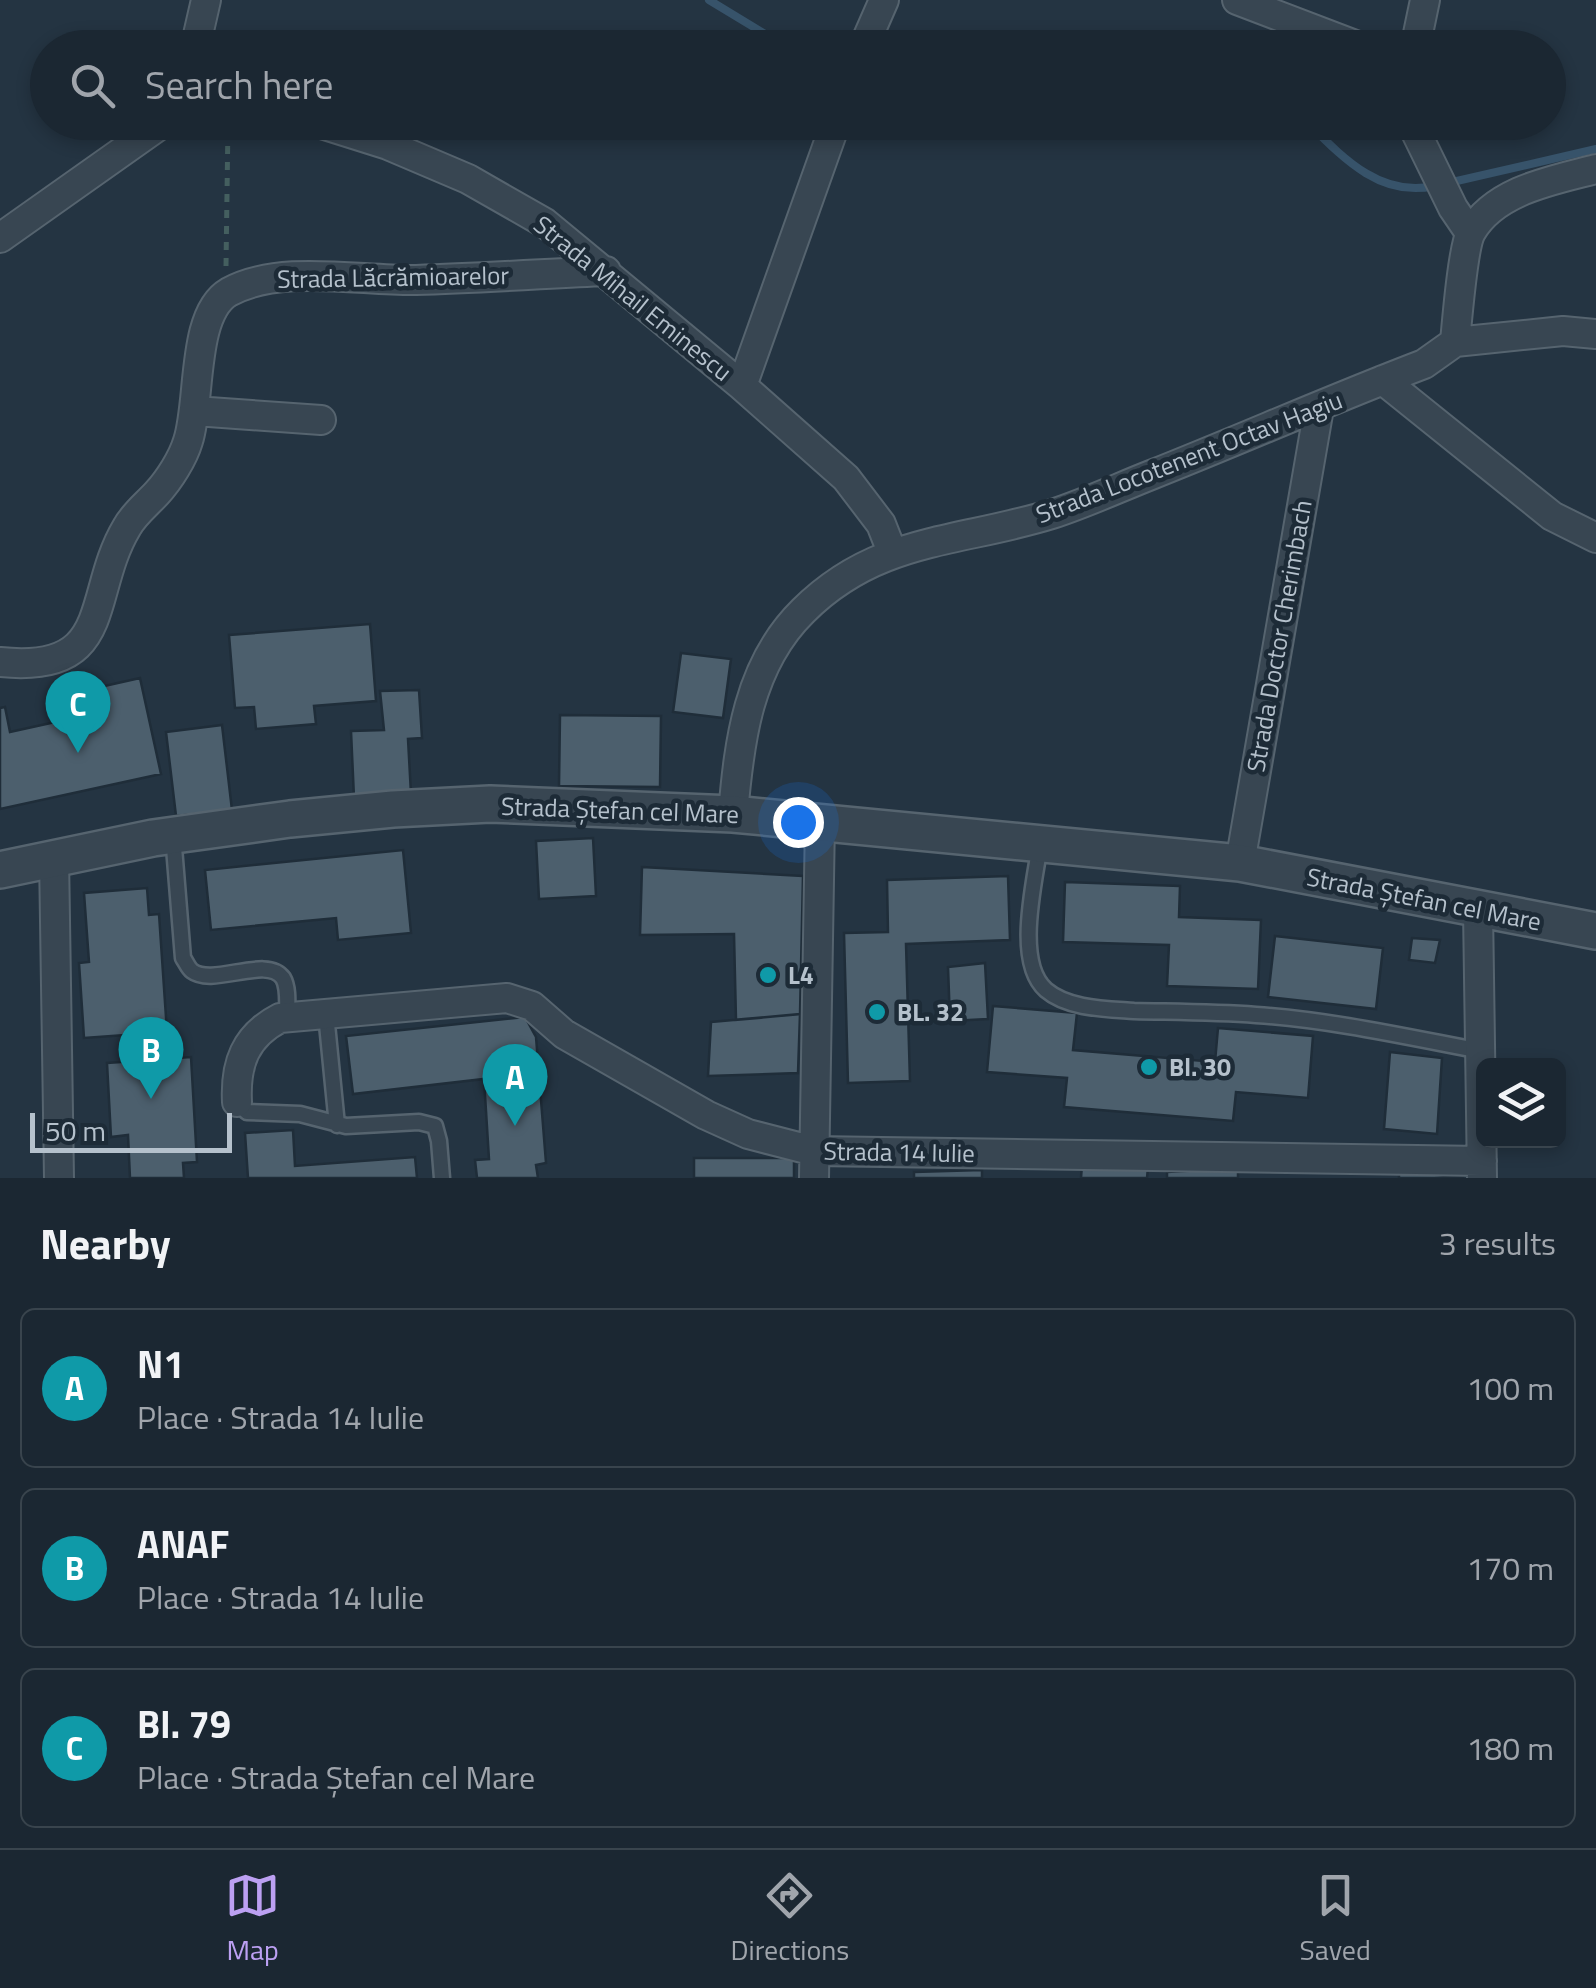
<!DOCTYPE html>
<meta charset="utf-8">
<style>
:root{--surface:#1b2732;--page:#28333e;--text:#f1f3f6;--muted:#a0a5ac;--line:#39444d;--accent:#bca0f2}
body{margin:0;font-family:"Titillium Web",sans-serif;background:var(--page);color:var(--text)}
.controls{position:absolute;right:30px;bottom:30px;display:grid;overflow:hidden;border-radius:15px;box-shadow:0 5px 15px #0003}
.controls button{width:90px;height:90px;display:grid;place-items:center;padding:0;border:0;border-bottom:2px solid var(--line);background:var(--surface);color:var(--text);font:50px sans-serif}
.scale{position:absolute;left:30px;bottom:25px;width:202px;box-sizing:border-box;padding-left:10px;border:5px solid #b5c1cc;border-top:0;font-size:28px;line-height:35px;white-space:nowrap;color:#b5c1cc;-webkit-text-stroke:8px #1d2b37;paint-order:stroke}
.you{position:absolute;left:798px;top:822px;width:35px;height:35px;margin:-25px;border:8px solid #fff;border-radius:50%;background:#1a73e8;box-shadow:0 0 0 15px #1a73e833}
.badge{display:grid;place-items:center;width:65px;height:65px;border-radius:50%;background:var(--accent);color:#fff;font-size:32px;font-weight:700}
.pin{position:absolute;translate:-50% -82px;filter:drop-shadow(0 2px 5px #0008)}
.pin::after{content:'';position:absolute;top:52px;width:35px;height:30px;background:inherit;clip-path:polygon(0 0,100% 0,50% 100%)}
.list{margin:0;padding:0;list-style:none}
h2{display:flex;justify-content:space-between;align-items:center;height:130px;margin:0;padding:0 40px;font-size:42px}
h2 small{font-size:32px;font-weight:400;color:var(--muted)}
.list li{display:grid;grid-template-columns:65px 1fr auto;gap:30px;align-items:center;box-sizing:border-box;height:160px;margin:0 20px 20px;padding:0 20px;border:2px solid var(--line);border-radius:15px}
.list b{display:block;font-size:38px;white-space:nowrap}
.list p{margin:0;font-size:32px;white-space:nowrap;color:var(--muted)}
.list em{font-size:32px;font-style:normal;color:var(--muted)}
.icon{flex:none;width:55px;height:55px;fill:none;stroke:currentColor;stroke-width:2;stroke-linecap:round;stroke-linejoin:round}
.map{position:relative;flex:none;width:1596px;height:1178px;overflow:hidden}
.search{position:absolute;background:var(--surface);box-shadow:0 5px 15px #0003;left:30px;right:30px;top:30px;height:110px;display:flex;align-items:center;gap:25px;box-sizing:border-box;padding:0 35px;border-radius:55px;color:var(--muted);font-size:38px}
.sheet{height:670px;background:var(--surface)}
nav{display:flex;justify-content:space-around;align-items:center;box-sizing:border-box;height:140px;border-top:2px solid var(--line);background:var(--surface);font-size:28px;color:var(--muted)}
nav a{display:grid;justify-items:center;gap:5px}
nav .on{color:var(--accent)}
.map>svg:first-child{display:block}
</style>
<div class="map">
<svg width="1596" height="1178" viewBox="0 0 1596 1178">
<rect width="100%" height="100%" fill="#243442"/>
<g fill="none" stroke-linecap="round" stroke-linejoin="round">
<path stroke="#37536a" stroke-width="8" d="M709,0L788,48
M1307,122C1342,157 1380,198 1434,186
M1448,183L1596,149"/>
</g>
<path fill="#4c5f6d" stroke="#1f2d39" stroke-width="2.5" d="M370,624L376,701L314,706L316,724L256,729L254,707L235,708L229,635Z
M681,653L731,659L723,718L673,712Z
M140,678L161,774L0,809V708L5,707L10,732L96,713L91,689Z
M419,690L422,738L408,739L411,794L354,798L351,731L384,730L380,691Z
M560,715L661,716L660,787L559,786Z
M222,725L232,810L176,816L166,732Z
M593,838L596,896L539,899L536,841Z
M403,850L411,933L338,940L336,918L211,930L205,870Z
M642,867L803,876L800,1014L736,1020L734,934L640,935Z
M1008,876L1010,940L906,944L910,1081L848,1083L844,933L888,932L887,880Z
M1065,882L1180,886L1179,917L1261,920L1258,989L1167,986L1169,945L1063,942Z
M147,888L149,915L159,914L167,1032L84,1038L79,963L89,962L84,893Z
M1275,936L1383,948L1376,1009L1268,997Z
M1412,938L1440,940L1435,963L1409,960Z
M985,963L988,1019L950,1021L948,967Z
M993,1006L1077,1013L1073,1050L1215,1062L1218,1028L1313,1036L1308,1098L1236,1092L1233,1121L1064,1107L1067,1078L987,1072Z
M800,1014L798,1073L708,1076L711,1022Z
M525,1017L536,1037L546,1163L536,1165L538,1178H477L475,1160L489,1159L484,1079L353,1094L346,1036Z
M1390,1052L1442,1058L1437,1134L1384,1129Z
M191,1057L197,1162L183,1163L184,1178H130L128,1135L111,1137L107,1063Z
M293,1130L295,1166L415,1157L417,1178H248L245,1133Z
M694,1158H794V1178H694Z
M1082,1165L1148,1167L1147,1178H1081Z
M1238,1168V1178H1167V1172Z
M982,1170V1178H914V1172Z
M1399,1172L1463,1177V1178H1399Z"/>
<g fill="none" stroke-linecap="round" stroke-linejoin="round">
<g stroke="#56646f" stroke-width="19">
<path id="service" d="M173,835L183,958C186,962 188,968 192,971C213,987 267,955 283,978C289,988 287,1006 287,1017
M1040,844C1035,881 1014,962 1046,990C1068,1009 1107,1009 1134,1011C1175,1012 1215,1012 1256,1015C1331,1020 1407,1037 1481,1051
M326,1014L337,1125
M237,1102L247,1112L300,1114L346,1126L419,1122L435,1126L439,1141L442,1178"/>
</g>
<g stroke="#56646f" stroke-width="32">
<path id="minor" d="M1237,0L1363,48
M195,48L206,0
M863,48L884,0
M1415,48L1425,0
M315,122L388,145L468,179L545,223L742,386L846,478L881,524L892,552
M1411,122L1453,208L1470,233
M0,238L164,122
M1455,342L1563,331L1596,334
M1383,380L1552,516L1596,538
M742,386L836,122
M195,411L321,420
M0,662C116,674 86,595 127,527C134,514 147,504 157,493C169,480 183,458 188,441C201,402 191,314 229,292C280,264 359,281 416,280C479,278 542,274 606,271
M733,814C739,742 748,665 803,611C877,537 959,543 1052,514C1086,503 1118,488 1151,475C1242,439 1332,399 1424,364L1455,342C1457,321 1463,247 1471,232C1495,190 1554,180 1596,169
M54,856L59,1178
M1240,863L1319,408
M1478,910L1482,1178
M237,1102C235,1064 245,1036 280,1018L507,998L532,1006L564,1034L706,1115L748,1134L814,1151L1482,1161
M814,1178L820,820"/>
</g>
<g stroke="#56646f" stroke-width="40">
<path id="tertiary" d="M0,870L153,838L290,819L393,809L490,804L733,814L1240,863L1596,931"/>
</g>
<path stroke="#445f5f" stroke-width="5" stroke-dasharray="8 8" stroke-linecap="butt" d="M226,266L228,122"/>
<use href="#service" stroke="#384652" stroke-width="14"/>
<use href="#minor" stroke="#384652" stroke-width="28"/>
<use href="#tertiary" stroke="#384652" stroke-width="35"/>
</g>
<g fill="#0f9aa8" stroke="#1d2b37" stroke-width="4">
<circle cx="768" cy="975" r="10"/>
<circle cx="877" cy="1012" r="10"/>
<circle cx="1149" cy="1067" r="10"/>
</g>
<g text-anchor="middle" stroke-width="9" stroke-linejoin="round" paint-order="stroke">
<g font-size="25" fill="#b5c1cc" stroke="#1d2b37">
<text transform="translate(393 277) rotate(-1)" y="9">Strada Lăcrămioarelor</text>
<text transform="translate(633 298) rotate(39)" y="9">Strada Mihail Eminescu</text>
<text transform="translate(1189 457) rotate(-21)" y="9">Strada Locotenent Octav Hagiu</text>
<text transform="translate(1279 636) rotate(-80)" y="9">Strada Doctor Cherimbach</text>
<text transform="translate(620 810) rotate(2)" y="9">Strada Ștefan cel Mare</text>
<text transform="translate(1424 899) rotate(11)" y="9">Strada Ștefan cel Mare</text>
<text transform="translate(899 1152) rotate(1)" y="9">Strada 14 Iulie</text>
</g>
<g font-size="25" font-weight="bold" fill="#b5c1cc" stroke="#1d2b37" text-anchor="start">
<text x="788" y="984">L4</text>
<text x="897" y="1021">BL. 32</text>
<text x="1169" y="1076">Bl. 30</text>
</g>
</g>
</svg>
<div class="controls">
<button><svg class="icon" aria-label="layers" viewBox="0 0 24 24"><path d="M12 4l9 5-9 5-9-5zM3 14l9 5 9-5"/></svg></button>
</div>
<div class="scale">50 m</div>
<div class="you"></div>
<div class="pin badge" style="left:515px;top:1126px;background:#0f9aa8">A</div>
<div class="pin badge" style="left:151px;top:1099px;background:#0f9aa8">B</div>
<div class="pin badge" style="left:78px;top:753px;background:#0f9aa8">C</div>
<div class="search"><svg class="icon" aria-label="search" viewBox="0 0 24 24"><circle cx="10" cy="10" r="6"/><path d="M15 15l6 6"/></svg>Search here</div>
</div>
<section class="sheet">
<h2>Nearby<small>3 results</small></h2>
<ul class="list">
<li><span class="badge" style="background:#0f9aa8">A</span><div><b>N1</b><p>Place · Strada 14 Iulie</p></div><em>100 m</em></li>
<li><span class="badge" style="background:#0f9aa8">B</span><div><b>ANAF</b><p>Place · Strada 14 Iulie</p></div><em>170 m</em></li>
<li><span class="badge" style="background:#0f9aa8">C</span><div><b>Bl. 79</b><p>Place · Strada Ștefan cel Mare</p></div><em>180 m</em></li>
</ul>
</section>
<nav>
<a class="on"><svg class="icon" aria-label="map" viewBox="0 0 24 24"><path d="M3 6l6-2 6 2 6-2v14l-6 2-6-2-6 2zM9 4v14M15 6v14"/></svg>Map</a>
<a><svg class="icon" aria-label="directions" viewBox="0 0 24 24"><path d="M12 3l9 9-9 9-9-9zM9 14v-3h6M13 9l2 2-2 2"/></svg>Directions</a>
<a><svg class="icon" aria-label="saved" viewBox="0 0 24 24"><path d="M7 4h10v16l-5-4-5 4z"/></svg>Saved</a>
</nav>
